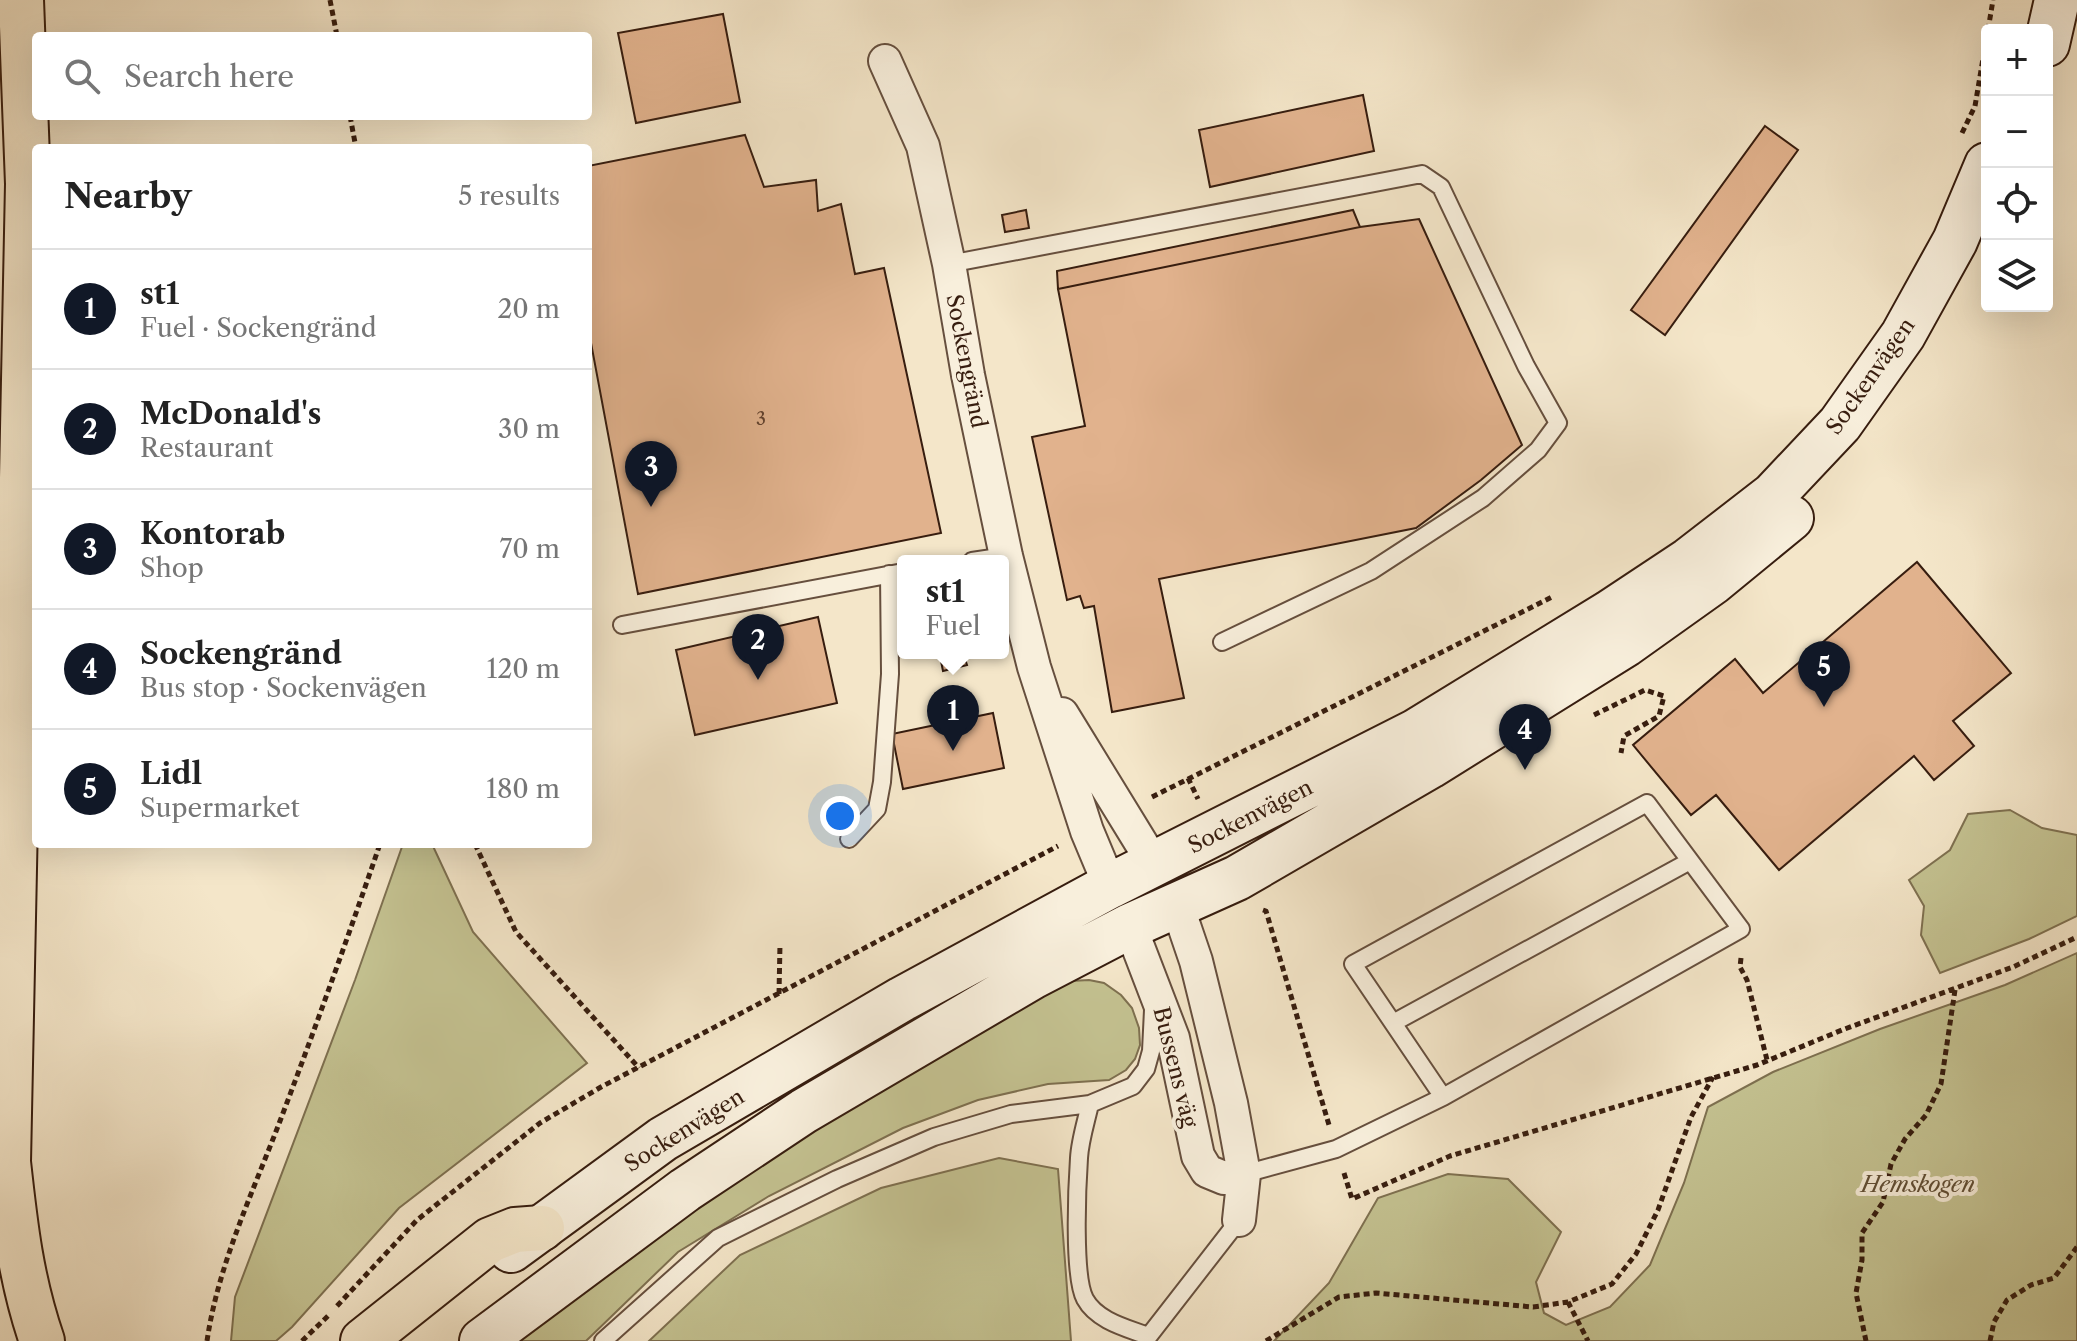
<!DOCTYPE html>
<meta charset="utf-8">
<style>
:root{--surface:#fff;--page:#f2f2f2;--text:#222;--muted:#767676;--line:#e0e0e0;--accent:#111827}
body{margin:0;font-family:"Libre Caslon Text",serif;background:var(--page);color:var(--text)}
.controls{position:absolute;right:24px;top:24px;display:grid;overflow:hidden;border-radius:8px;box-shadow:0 8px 32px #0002}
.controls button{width:72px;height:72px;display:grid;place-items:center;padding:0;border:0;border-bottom:2px solid var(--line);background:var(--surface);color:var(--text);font:40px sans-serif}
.you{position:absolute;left:840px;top:816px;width:28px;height:28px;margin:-20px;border:6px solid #fff;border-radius:50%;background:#1a73e8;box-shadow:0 0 0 12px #1a73e833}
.badge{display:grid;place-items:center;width:52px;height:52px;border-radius:50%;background:var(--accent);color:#fff;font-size:26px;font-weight:700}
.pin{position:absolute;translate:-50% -66px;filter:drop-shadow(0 2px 4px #0008)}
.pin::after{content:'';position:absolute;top:42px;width:28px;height:24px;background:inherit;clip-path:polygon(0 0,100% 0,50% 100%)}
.popup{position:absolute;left:897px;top:555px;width:112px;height:104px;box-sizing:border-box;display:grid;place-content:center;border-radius:8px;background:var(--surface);filter:drop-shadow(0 2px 6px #0005);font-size:26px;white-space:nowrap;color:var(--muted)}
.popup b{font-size:30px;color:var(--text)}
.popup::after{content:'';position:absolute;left:50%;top:100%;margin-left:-16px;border:16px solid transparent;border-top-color:var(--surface)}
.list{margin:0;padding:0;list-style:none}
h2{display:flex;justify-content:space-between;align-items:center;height:104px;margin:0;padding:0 32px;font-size:34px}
h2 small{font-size:26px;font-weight:400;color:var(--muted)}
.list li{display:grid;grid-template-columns:52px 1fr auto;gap:24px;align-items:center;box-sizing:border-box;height:120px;padding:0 32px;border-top:2px solid var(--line)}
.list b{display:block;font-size:30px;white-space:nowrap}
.list p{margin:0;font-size:26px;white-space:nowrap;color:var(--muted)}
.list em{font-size:26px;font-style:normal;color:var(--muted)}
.icon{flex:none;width:44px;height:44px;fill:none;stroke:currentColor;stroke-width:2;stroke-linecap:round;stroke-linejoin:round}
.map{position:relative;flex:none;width:2077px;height:1341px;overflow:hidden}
.search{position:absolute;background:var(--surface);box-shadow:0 8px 32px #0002;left:32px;top:32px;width:560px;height:88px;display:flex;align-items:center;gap:20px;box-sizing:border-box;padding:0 28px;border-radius:8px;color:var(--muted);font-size:30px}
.panel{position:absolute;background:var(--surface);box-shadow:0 8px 32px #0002;left:32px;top:144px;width:560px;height:704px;border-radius:8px}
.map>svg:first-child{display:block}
</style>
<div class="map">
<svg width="2077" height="1341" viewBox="0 0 2077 1341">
<rect width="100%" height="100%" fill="#f4e6c9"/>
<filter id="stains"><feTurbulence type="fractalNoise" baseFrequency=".0025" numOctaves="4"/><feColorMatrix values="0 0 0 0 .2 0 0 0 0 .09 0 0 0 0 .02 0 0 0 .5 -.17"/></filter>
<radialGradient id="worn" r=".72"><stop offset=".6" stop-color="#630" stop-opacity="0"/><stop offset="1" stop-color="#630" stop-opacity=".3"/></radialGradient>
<path fill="#c4c291" stroke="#7e7050" stroke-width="2" d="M2010,810L2042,828L2077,835V916L2029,939L1940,973L1921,935L1924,906L1909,880L1950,850L1968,814Z
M403,844H432L473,932L587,1063L399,1208L292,1327L276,1341H231L235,1297L355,980Z
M2077,953V1341H1274L1329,1283L1378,1198L1448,1174L1508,1179L1561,1232L1536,1282L1544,1313L1566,1325L1610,1307L1650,1265L1684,1183L1708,1107L1773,1072L1880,1029L2005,985Z
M1089,980L1104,983L1121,995L1132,1008L1139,1028L1140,1045L1135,1059L1126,1070L1109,1080L1048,1084L978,1100L903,1128L769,1196L678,1252L586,1341H515C611,1270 706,1197 807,1133C893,1078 983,1030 1071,981Z
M999,1158L1058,1169L1071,1341H649L740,1255L881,1188Z"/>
<path fill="#e1b28d" stroke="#371d0f" stroke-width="2" d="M723,14L740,102L636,123L618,33Z
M1363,95L1374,151L1210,187L1199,130Z
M1765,126L1798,150L1665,335L1631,310Z
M745,135L764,187L816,180L818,211L841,204L855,274L884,268L941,533L638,594L588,327V166Z
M1026,210L1029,228L1005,232L1002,215Z
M1353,210L1360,227L1058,289L1057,271Z
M1419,219L1522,445L1481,480L1416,528L1159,579L1184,698L1112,712L1094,606L1084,608L1080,596L1067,600L1032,437L1085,426L1058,289L1360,227Z
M1917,562L2011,673L1953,721L1974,746L1934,780L1914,756L1779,870L1716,795L1691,815L1633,745L1735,659L1763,693Z
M818,617L837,703L695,735L676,650Z
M954,653H963L967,665L943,671L940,656Z
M993,713L1004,768L903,789L892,734Z"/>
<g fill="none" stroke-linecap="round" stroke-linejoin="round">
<g stroke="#664f3e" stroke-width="20">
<path id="service" d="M949,264L1422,174L1441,187L1526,366L1558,423L1538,450L1483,498L1371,571L1222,642
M972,561L1006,556
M622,625L903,572
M849,839L877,809L882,782L890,674L889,574
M1393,1023L1690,861
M1090,1104C1086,1122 1080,1140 1079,1158C1077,1187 1073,1277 1085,1299C1097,1321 1127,1328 1148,1336
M1244,1174L1336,1149L1443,1097L1741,929L1647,803L1353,964L1443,1097
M603,1341L718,1238L837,1179L934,1137L1011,1114L1090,1104L1133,1086L1146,1069L1151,1051L1153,1010
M1145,1341L1239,1220"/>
</g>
<g stroke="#664f3e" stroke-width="36">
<path id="minor" d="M885,61L923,146L949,264L968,375L1006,556L1034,667L1087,831L1110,886
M1062,714L1154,864
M1177,905L1196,961L1231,1103L1244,1174L1239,1220
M1130,926L1173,1038L1198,1156L1207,1171L1224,1178L1244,1174"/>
</g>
<g stroke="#371d0f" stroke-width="48">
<path id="secondary" d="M2047,44L2057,0
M511,1250L663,1139L902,999L1110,886L1415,732L1609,613L1689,560L1773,495L1840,424L1903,335L1955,241L1987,165
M482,1341L685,1190L804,1111L1032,977L1130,926L1237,878L1430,766L1626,644L1713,582L1791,518"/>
</g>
<g stroke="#371d0f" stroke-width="48">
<path id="motorway" d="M21,0L28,184L8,1162C15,1226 21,1280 42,1341
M363,1341L490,1240L515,1230L542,1228"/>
</g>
<path stroke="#371d0f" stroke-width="5" stroke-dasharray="6 4" stroke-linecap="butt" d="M330,0L337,36
M1988,30L1993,0
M350,116L356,148
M1962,133L1975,106L1987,35
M1594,715L1645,690L1664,696L1659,716L1624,736L1621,753
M1188,778L1198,799
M1152,797L1554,596
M475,844L516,932L639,1068
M1263,910L1266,911L1329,1125
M1741,958L1740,967L1747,980L1767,1060
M779,994L780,944
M1344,1173L1352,1199L1450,1156L1757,1065L1842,1030L2013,967L2077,937
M1568,1302L1588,1341
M337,1306L417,1220L540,1123L601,1087L1058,846
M207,1341C218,1265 253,1192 280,1121C315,1029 348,937 380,844
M302,1341L330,1314
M1266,1341L1339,1297L1376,1293L1533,1307L1568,1302L1612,1284L1636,1254L1658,1210L1691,1117L1713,1077
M1866,1341L1856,1293L1862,1260V1233L1883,1202L1891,1164L1905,1139L1926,1115L1941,1084L1955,990
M1990,1341L1994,1322L2007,1300L2031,1285L2054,1278L2077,1247"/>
<use href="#service" stroke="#f8efdc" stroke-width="16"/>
<use href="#minor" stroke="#f8efdc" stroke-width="32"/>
<use href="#secondary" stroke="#f8efdc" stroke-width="44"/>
<use href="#motorway" stroke="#f4e6c9" stroke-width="44"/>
</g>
<g text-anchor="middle" stroke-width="8" stroke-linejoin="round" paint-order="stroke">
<g font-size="18" fill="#62422e">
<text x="761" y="425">3</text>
</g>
<g font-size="22" fill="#371d0f" stroke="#f8efdc">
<text transform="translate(967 361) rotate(79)" y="8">Sockengränd</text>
<text transform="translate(1870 376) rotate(-55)" y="8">Sockenvägen</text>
<text transform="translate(1250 816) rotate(-27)" y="8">Sockenvägen</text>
<text transform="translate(1176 1067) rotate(76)" y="8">Bussens väg</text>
<text transform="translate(684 1130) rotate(-32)" y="8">Sockenvägen</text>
</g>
<g font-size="22" font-style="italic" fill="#614f36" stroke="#f8efdc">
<text x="1918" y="1192">Hemskogen</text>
</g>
</g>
<rect width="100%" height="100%" filter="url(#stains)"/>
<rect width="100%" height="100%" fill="url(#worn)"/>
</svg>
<div class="controls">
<button>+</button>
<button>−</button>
<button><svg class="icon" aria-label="locate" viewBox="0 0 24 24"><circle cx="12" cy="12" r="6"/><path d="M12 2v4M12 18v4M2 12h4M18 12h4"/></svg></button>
<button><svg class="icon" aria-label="layers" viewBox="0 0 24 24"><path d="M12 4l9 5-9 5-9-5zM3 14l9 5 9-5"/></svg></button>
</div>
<div class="you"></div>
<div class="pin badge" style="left:953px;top:751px">1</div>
<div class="popup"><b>st1</b>Fuel</div>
<div class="pin badge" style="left:758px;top:680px">2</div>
<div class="pin badge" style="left:651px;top:507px">3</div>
<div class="pin badge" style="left:1525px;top:770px">4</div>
<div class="pin badge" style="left:1824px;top:707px">5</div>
<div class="search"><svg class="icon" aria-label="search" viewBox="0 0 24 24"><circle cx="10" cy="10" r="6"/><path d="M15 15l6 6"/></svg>Search here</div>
<section class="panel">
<h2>Nearby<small>5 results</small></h2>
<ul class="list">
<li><span class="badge">1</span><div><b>st1</b><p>Fuel · Sockengränd</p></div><em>20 m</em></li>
<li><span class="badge">2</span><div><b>McDonald's</b><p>Restaurant</p></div><em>30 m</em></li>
<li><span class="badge">3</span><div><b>Kontorab</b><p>Shop</p></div><em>70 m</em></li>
<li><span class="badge">4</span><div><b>Sockengränd</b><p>Bus stop · Sockenvägen</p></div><em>120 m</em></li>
<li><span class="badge">5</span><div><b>Lidl</b><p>Supermarket</p></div><em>180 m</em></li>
</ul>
</section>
</div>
